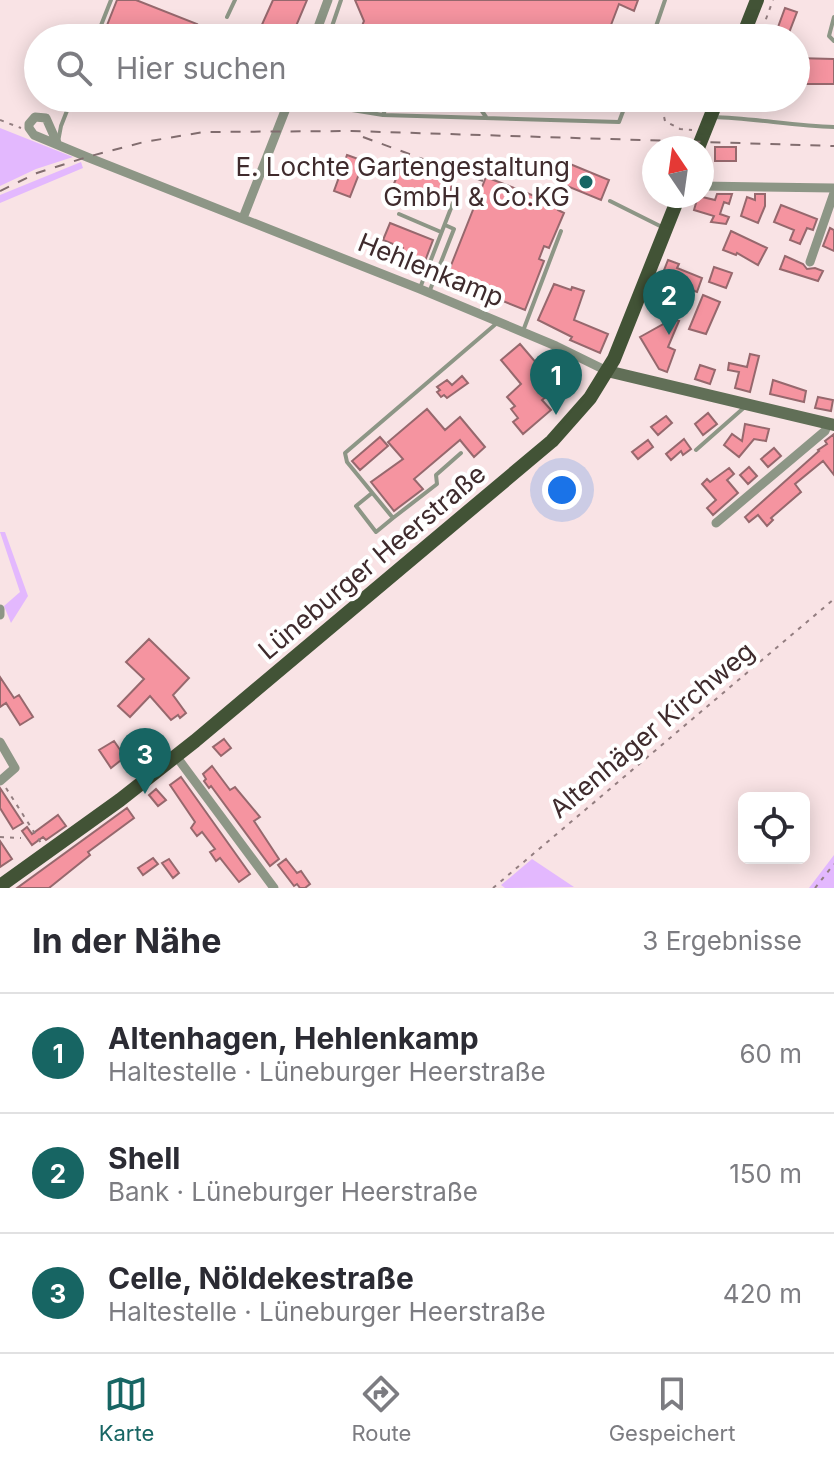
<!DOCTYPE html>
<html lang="de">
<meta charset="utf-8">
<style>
:root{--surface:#fff;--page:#f7f7f7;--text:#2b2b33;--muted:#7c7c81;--line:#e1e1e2;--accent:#176563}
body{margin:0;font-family:Inter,sans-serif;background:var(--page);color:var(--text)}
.controls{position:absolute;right:24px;bottom:24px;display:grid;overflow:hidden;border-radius:12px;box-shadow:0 4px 20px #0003}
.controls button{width:72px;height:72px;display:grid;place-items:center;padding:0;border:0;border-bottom:2px solid var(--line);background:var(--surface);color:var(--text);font:40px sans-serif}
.compass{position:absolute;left:642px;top:136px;width:72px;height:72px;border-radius:50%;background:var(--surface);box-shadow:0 4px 20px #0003;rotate:347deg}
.you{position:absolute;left:562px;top:490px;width:28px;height:28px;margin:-20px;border:6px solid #fff;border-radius:50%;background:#1a73e8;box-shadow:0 0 0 12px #1a73e833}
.badge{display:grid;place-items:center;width:52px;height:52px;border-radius:50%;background:var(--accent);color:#fff;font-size:26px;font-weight:700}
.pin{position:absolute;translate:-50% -66px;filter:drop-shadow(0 2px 4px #0008)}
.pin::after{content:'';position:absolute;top:42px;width:28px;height:24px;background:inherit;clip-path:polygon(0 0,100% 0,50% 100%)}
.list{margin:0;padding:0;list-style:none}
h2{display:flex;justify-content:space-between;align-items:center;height:104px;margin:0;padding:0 32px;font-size:34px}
h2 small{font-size:26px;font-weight:400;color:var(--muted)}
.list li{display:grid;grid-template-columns:52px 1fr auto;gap:24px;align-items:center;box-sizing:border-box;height:120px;padding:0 32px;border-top:2px solid var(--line)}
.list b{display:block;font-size:30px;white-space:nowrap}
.list p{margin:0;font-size:26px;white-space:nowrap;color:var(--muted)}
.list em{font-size:26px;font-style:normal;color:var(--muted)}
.icon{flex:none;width:44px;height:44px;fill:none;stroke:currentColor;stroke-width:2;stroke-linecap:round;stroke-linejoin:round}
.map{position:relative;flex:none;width:834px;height:888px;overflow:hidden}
.search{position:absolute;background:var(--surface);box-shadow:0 4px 20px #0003;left:24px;right:24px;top:24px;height:88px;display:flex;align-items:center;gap:20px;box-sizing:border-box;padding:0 28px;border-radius:44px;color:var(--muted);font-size:30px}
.sheet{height:464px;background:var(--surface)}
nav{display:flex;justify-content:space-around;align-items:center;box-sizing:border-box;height:112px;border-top:2px solid var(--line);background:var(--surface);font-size:22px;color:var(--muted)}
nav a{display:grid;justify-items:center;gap:4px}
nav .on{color:var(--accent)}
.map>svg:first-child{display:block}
</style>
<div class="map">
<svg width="834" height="888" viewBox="0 0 834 888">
<rect width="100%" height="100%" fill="#f9e3e5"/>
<path fill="#e3b8fe" d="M0,128L73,157L36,169L0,186Z
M81,162L83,168L0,203V195Z
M0,532H5L28,596L11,623L4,606L20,592Z
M834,855V888H809Z
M532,859L574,887L505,888L501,885Z"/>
<path fill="#f594a0" stroke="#96686d" stroke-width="2" d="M117,0H136L197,24L192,38H102Z
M273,0H307L291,38H280L260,29Z
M355,0H638L634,11L619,4L606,38H357L364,21Z
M785,8L797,12L787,38H774Z
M796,58L834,59V84H796Z
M404,98H456L455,111L404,110Z
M715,147H736V161H715Z
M347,155L364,161L350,197L334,191Z
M403,162L453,182L446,206L393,186Z
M570,164L609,180L601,200L562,184Z
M486,177L560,206L558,210L564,213L549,248L544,246L539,259L544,261L525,310L446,278Z
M717,194H732L729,204L724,202L720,214L729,217L726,224L711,222L714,216L694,210L698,196L715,200Z
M755,194H765V206L758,223L741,216L747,197L755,200Z
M781,205L817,219L813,230L807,228L800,244L790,240L794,230L774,222Z
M390,223L433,240L422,269L404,262L406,259L400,256L403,248L383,240Z
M830,228L834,230V251L823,246Z
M731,231L767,248L758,265L737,253L736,255L723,250Z
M785,256L803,264L807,269L815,268L823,271L818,281L780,269Z
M668,260L679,264L677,268L702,278L697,292L692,290L686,303L671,297L666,310L655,306L666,280L661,278Z
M714,267L732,273L726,288L709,282Z
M554,284L571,290L572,287L584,291L574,320L608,334L600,353L570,340L572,337L538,320Z
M703,295L720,302L706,334L689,329Z
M667,318L679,321L668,347L675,350L667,372L659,369L640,337L665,323Z
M520,344L538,365L539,370L535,374L543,383L540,387L547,396L542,400L551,410L523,434L513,422L518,418L511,409L515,406L507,397L521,384L501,360Z
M750,354L759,356L750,392L735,388L739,372L728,370L729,363L747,367Z
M700,365L715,370L710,384L695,379Z
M462,376L468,383L447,398L444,395L441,397L437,392L440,390L437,387L447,380L452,385Z
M773,380L806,391L804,402L770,394Z
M818,397L833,400L831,411L815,408Z
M427,409L445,430L460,417L485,447L474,457L460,440L414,479L423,489L394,511L371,482L403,459L388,442Z
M708,413L717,424L703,435L695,424Z
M666,416L672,423L658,435L651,427Z
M745,424L769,429L766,441L754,439L739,457L724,445L732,434L742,441Z
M834,434V475L823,461L795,484L801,492L771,518L773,520L767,526L758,515L749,522L745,517L819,451L818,450L827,444L825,441Z
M380,437L388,446L360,470L352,461Z
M684,439L691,449L683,455L681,451L671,460L666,454Z
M648,440L653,447L638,459L632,452Z
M774,448L781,456L768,467L761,459Z
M749,467L757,476L748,484L740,475Z
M729,468L734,474L727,480L738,493L713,515L707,508L716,500L702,484L707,479L710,482Z
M149,639L189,678L173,695L186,713L180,718L178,715L171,720L150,696L130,717L118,706L144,679L126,662Z
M0,677L14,698L19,695L33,717L20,725L6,703L0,707Z
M224,739L231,748L221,756L213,747Z
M114,741L125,757L111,768L99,750Z
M212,766L230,790L235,787L260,817L254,821L279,859L270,866L211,786L209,788L204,781L206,779L203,774Z
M181,777L250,874L239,882L220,858L216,861L210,852L215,849L202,832L197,836L191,828L195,822L170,785Z
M0,788L23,823L13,829L0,808Z
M156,789L166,800L158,806L149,795Z
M127,808L134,818L88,852L90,855L49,888H17Z
M58,815L66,826L46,840L43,837L32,845L22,831L27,827L32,834Z
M0,841L12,859L0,867Z
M153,858L158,864L143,875L138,868Z
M169,859L179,873L173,878L162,863Z
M286,859L297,873L301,871L310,884L305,888H300L297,884L294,886L278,865Z"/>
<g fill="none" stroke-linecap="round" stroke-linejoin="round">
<path stroke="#937e80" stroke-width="2" stroke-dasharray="4 6" stroke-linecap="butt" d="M759,38L773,0
M668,98L663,112L665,121L680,129L692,130
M0,120L21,128
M6,788L41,843
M0,837L21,838
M493,888L834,599
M815,888L834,864"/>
<path stroke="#8d9686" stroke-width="4" d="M227,17L235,0
M834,17L829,36L834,41
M96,38L111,0
M328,38L341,0
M652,38L665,0
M317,98L321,105L383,115L619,122L628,98
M473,98L486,117
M383,115L390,98
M713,117C754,118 793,126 834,127
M58,142L61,126L72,98
M610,201L664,228
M399,214L441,232
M420,288L458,190
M430,290L454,229L445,225
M523,331L561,231
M555,348L543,367L569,384
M696,450L747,405
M461,453L436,475L437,484L393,518L347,462L345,453L497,323
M372,493L356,506L376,532L393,518"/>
<path stroke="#8d9686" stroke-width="9" d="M314,38L328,0
M58,145L46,118L35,117L29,124V128L34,135L87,157L420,289L556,346L607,371
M702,186L834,188
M243,218L290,98
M810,262L834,193
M716,523L825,431L828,424
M0,609V615
M0,742L15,768L0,781
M176,756L274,888"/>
<path stroke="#616f57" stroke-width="12" d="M607,371L834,425"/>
<path stroke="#425336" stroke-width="14" d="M742,38L757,0
M698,148L718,98
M0,886L120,800L195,741L552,441L590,398L614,359L679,196"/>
<path stroke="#826d6f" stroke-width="2" stroke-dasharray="10 10" stroke-linecap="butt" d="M363,137L483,181
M0,191L37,173L87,157L144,142L204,132L351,131L834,146"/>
</g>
<circle fill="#176563" stroke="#fff" stroke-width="3" cx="586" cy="182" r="8"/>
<g text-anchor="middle" stroke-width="8" stroke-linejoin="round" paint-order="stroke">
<g font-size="26" fill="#3f2b2d" stroke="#fff" text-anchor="end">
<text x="570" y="176">E. Lochte Gartengestaltung<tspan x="570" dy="30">GmbH &amp; Co.KG</tspan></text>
</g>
<g font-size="26" fill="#3f2b2d" stroke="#fff">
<text transform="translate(431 270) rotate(22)" y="9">Hehlenkamp</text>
<text transform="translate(372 562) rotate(-40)" y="9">Lüneburger Heerstraße</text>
<text transform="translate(652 730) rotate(-40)" y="9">Altenhäger Kirchweg</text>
</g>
</g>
</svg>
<div class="controls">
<button><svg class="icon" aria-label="locate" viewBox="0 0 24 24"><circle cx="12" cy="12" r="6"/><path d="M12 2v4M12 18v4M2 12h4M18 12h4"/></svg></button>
</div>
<svg class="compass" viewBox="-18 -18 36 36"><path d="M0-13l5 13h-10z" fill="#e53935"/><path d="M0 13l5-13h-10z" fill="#7c7c81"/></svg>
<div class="you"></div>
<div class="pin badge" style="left:556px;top:415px">1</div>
<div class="pin badge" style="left:669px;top:335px">2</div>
<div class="pin badge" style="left:145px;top:794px">3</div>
<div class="search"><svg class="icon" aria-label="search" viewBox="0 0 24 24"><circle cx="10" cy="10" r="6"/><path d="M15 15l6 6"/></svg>Hier suchen</div>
</div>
<section class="sheet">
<h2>In der Nähe<small>3 Ergebnisse</small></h2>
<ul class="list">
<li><span class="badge">1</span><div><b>Altenhagen, Hehlenkamp</b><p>Haltestelle · Lüneburger Heerstraße</p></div><em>60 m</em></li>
<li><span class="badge">2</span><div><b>Shell</b><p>Bank · Lüneburger Heerstraße</p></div><em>150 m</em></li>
<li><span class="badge">3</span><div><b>Celle, Nöldekestraße</b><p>Haltestelle · Lüneburger Heerstraße</p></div><em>420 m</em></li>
</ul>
</section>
<nav>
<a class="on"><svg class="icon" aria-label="map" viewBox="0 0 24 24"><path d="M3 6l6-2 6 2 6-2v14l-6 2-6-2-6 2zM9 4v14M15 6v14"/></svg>Karte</a>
<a><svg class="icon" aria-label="directions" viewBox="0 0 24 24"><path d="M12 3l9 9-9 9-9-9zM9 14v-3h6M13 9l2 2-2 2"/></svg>Route</a>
<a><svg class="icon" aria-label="saved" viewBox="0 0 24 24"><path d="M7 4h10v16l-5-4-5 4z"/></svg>Gespeichert</a>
</nav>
